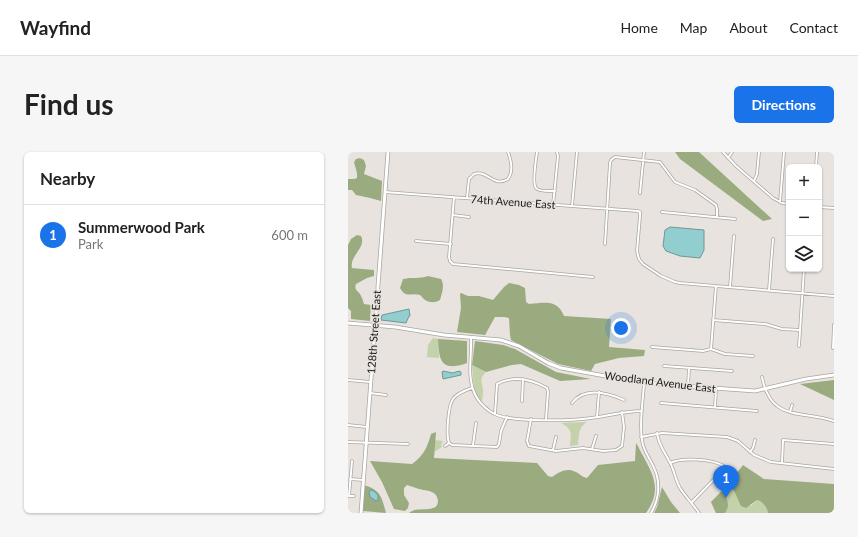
<!DOCTYPE html>
<meta charset="utf-8">
<style>
:root{--surface:#fff;--page:#f6f6f6;--text:#222;--muted:#767676;--line:#e0e0e0;--accent:#1a73e8}
body{margin:0;font-family:Lato,sans-serif;background:var(--page);color:var(--text)}
.controls{position:absolute;right:12px;top:12px;display:grid;overflow:hidden;border-radius:6px;box-shadow:0 1px 3px #0004}
.controls button{width:36px;height:36px;display:grid;place-items:center;padding:0;border:0;border-bottom:1px solid var(--line);background:var(--surface);color:var(--text);font:20px sans-serif}
.you{position:absolute;left:273px;top:176px;width:14px;height:14px;margin:-10px;border:3px solid #fff;border-radius:50%;background:#1a73e8;box-shadow:0 0 0 6px #1a73e833}
.badge{display:grid;place-items:center;width:26px;height:26px;border-radius:50%;background:var(--accent);color:#fff;font-size:13px;font-weight:700}
.pin{position:absolute;translate:-50% -33px;filter:drop-shadow(0 1px 2px #0008)}
.pin::after{content:'';position:absolute;top:21px;width:14px;height:12px;background:inherit;clip-path:polygon(0 0,100% 0,50% 100%)}
.list{margin:0;padding:0;list-style:none}
h2{display:flex;justify-content:space-between;align-items:center;height:52px;margin:0;padding:0 16px;font-size:17px}
h2 small{font-size:13px;font-weight:400;color:var(--muted)}
.list li{display:grid;grid-template-columns:26px 1fr auto;gap:12px;align-items:center;box-sizing:border-box;height:60px;padding:0 16px;border-top:1px solid var(--line)}
.list b{display:block;font-size:15px;white-space:nowrap}
.list p{margin:0;font-size:13px;white-space:nowrap;color:var(--muted)}
.list em{font-size:13px;font-style:normal;color:var(--muted)}
.icon{flex:none;width:22px;height:22px;fill:none;stroke:currentColor;stroke-width:2;stroke-linecap:round;stroke-linejoin:round}
.map{position:relative;flex:none;width:486px;height:361px;overflow:hidden;border-radius:6px}
header{display:flex;align-items:center;gap:24px;box-sizing:border-box;height:56px;padding:0 20px;background:var(--surface);border-bottom:1px solid var(--line)}
header strong{font-size:19px}
nav{display:flex;gap:22px;margin-inline-start:auto;font-size:14px}
.intro{display:flex;align-items:center;justify-content:space-between;box-sizing:border-box;height:96px;padding:0 24px}
h1{margin:0;font-size:28px}
.button{padding:10px 18px;border-radius:6px;background:var(--accent);color:#fff;font-size:14px;font-weight:700}
main{display:flex;gap:24px;padding:0 24px}
aside{flex:1;background:var(--surface);border-radius:6px;box-shadow:0 1px 3px #0004}
.map>svg:first-child{display:block}
</style>
<header>
<strong>Wayfind</strong>
<nav><a>Home</a><a>Map</a><a>About</a><a>Contact</a></nav>
</header>
<div class="intro"><h1>Find us</h1><a class="button">Directions</a></div>
<main>
<aside>
<h2>Nearby<small></small></h2>
<ul class="list">
<li><span class="badge">1</span><div><b>Summerwood Park</b><p>Park</p></div><em>600 m</em></li>
</ul>
</aside>
<div class="map">
<svg width="486" height="361" viewBox="0 0 486 361">
<rect width="100%" height="100%" fill="#e8e3df"/>
<path fill="#c3d2aa" d="M85,186L90,187L91,206L79,205L80,193Z
M124,213L138,220C131,226 134,230 135,238C135,241 135,245 134,248H131L126,239Z
M239,270C230,275 231,284 230,293L222,294C223,282 225,277 213,271Z
M87,288L95,289L93,293L94,295L86,300Z
M370,325L379,333L382,330L387,339L403,354L409,348C415,350 419,355 420,361H368L363,350L377,335L368,327Z"/>
<path fill="#9bab80" d="M327,0H351L424,67L415,69L332,7Z
M12,6L16,8L18,14L16,22L34,29L33,49L22,46L8,43L4,38H0V27H6L9,26V21L6,10L8,7Z
M9,83L13,84C19,95 1,104 4,116L26,118V124L19,126L8,132C6,138 9,138 12,142C14,145 15,149 16,152L23,153L22,169L3,167V159L0,156V93L3,87Z
M80,124L93,127C97,133 94,141 92,148C87,151 82,151 77,148C76,147 73,144 72,143C63,140 58,147 52,136L55,127C64,125 71,127 80,124Z
M161,131L171,133L177,136L178,150L181,152C197,151 209,147 216,164L263,167L261,195L297,198L296,204L271,206L247,212L243,219L210,212L163,188L162,183L161,166L156,165H147L137,183L109,180L113,156L112,142L113,141L120,144H131L145,148L156,135Z
M90,187L119,189V211C93,220 91,209 90,187Z
M127,189L155,193L167,197L208,220L243,227L212,229L173,212L164,213L138,220L124,213Z
M486,228V248L452,232Z
M88,280L86,306L189,311L200,324L204,325C211,320 219,315 228,320C232,322 234,325 239,326L250,313L287,309L288,291C291,295 292,299 294,302C306,324 314,338 298,361H61C68,355 76,359 85,356C88,356 90,352 90,349C89,338 79,339 71,337C67,336 63,334 59,333L56,336V343L61,351L60,356L57,359L46,357L34,330L22,309L64,312C76,303 79,296 83,282Z
M395,313L416,327L486,332V361H420C419,355 415,350 409,348L398,356L393,354L382,330Z
M16,333C33,338 34,346 38,361L15,359Z
M314,335L323,350L332,361H306L309,355Z
M374,339C379,346 383,353 377,361H368L363,350Z"/>
<path fill="#92cecf" stroke="#6e9798" d="M322,75L356,78V98L352,106L332,104L318,99L315,94L317,78Z
M61,157L62,164H61L58,171L33,168L34,163Z
M95,219L105,221L111,219L113,220V223L95,227L94,220Z
M23,338L26,339L30,343V348L28,349L22,345L21,340Z"/>
<g fill="none" stroke-linecap="round" stroke-linejoin="round">
<g stroke="#aaa6a1" stroke-width="3.5">
<path id="street" d="M189,0C188,7 184,31 188,36C191,40 202,39 207,39
M375,0L388,14L425,46L434,51L441,52
M380,6L384,0
M468,15L469,0
M406,29L409,22L411,0
M37,40L290,59L292,60V64L289,99L291,107L295,112L313,124L327,130L332,131L486,144
M292,41L296,0
M106,45L101,105L102,109L105,112L245,125
M119,46L121,27L126,22C139,17 145,36 160,27C166,19 163,8 160,0
M432,50L436,0
M205,53L210,4L209,0
M224,54L229,0
M471,55L486,56
M314,60L387,67
M105,63L121,65
M68,89L103,92
M257,92L262,11L263,8L267,5L312,10L327,30L347,38L368,53L369,57V64
M382,135L386,84
M421,138L425,87
M365,168L417,172L434,177L452,178
M123,185C124,203 119,223 126,240C130,250 139,259 149,263C166,270 223,269 243,266C260,264 276,259 294,259
M451,194L456,117
M304,195L355,199L363,197L377,202L405,204
M485,196L486,173
M363,197L368,134
M316,214L384,219
M414,225C423,270 452,258 486,269
M0,228L22,230
M296,231C295,250 291,270 294,288C295,299 302,306 306,316C313,330 311,348 303,361
M340,233L341,217
M22,241L38,243
M174,249L175,227
M224,251C237,234 260,241 276,248
M313,251L409,259
M367,255L368,237
M442,260L444,253
M147,262L149,232C166,223 183,227 199,236L200,240L198,267
M249,265L251,240
M183,267L179,289L181,294L208,299L235,296L255,299L268,298L274,294L276,275L274,260
M0,273L19,275
M309,281C311,296 319,302 324,315C327,322 328,329 332,336C337,344 345,352 351,361
M293,285L314,281L379,285L390,289L406,303L423,310L486,317
M0,290L60,292
M101,291L104,293L149,295L151,292L153,279L159,265
M101,291C98,283 100,254 105,247C109,241 118,238 124,236
M125,293L128,271
M97,294L101,291
M244,297L248,284
M205,298L208,285
M402,300L405,296L407,288
M4,309L1,344H6
M322,311C334,305 364,307 376,314L375,318L344,350
M434,311L435,288L486,292
M2,327L15,328"/>
</g>
<g stroke="#aaa6a1" stroke-width="4.5">
<path id="secondary" d="M0,171L47,175L96,183L153,188L171,194L200,211L213,216L296,231L407,239L458,227L486,223
M13,361L40,0"/>
</g>
<use href="#street" stroke="#fff" stroke-width="2"/>
<use href="#secondary" stroke="#fff" stroke-width="3"/>
</g>
<g text-anchor="middle" stroke-width="3" stroke-linejoin="round" paint-order="stroke">
<g font-size="11" fill="#191816" stroke="#e8e3df">
<text transform="translate(165 50) rotate(4)" y="4">74th Avenue East</text>
<text transform="translate(26 180) rotate(-86)" y="4">128th Street East</text>
<text transform="translate(312 230) rotate(7)" y="4">Woodland Avenue East</text>
</g>
</g>
</svg>
<div class="controls">
<button>+</button>
<button>−</button>
<button><svg class="icon" aria-label="layers" viewBox="0 0 24 24"><path d="M12 4l9 5-9 5-9-5zM3 14l9 5 9-5"/></svg></button>
</div>
<div class="you"></div>
<div class="pin badge" style="left:378px;top:346px">1</div>
</div>
</main>
